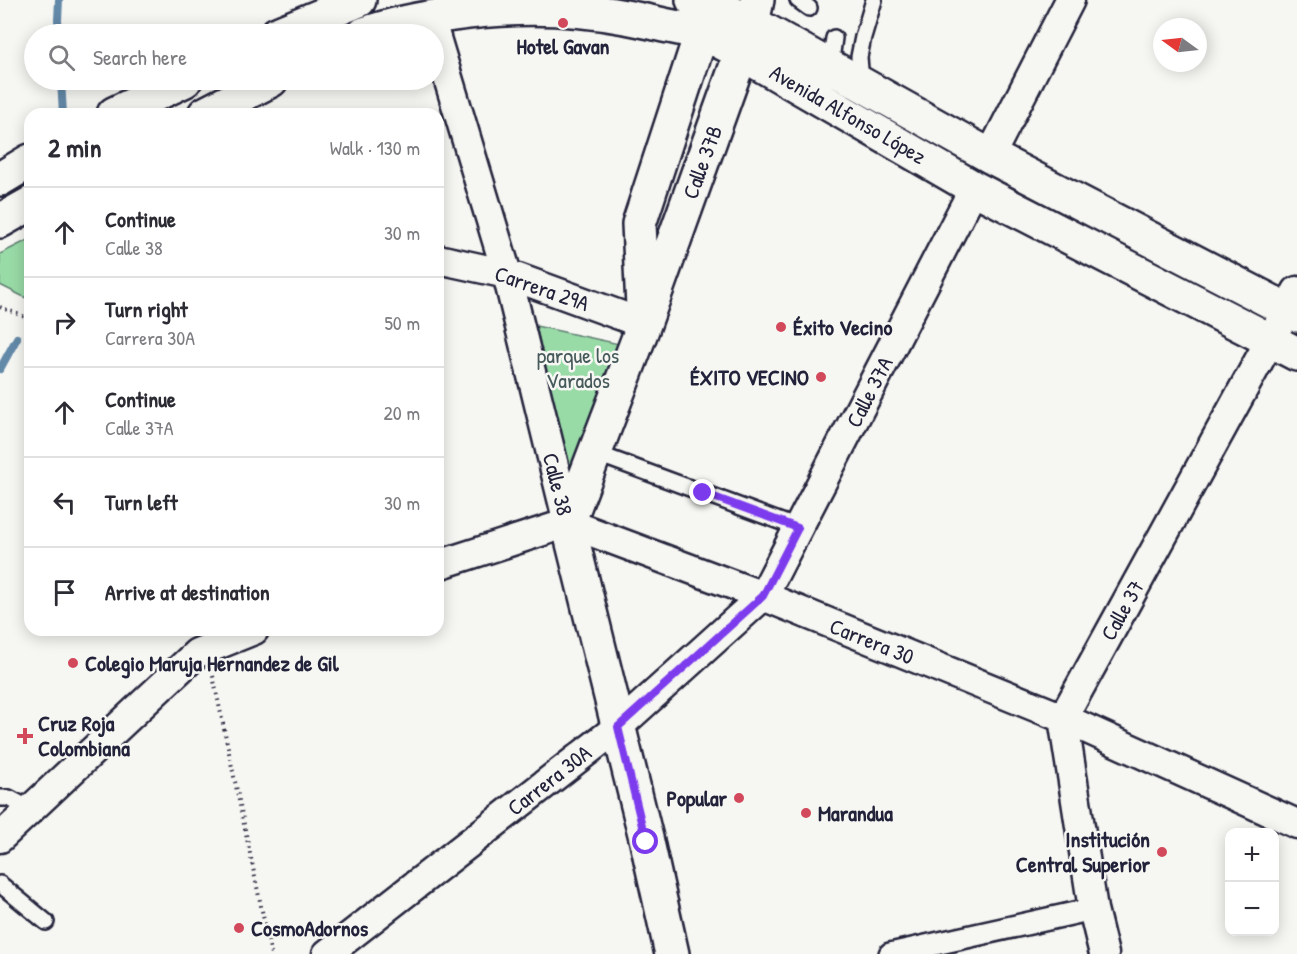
<!DOCTYPE html>
<meta charset="utf-8">
<style>
:root{--surface:#fff;--page:#f2f2f3;--text:#2b2b33;--muted:#7c7c81;--line:#e1e1e2}
body{margin:0;font-family:"Patrick Hand",sans-serif;background:var(--page);color:var(--text)}
.controls{position:absolute;right:18px;bottom:18px;display:grid;overflow:hidden;border-radius:12px;box-shadow:0 3px 15px #0003}
.controls button{width:54px;height:54px;display:grid;place-items:center;padding:0;border:0;border-bottom:2px solid var(--line);background:var(--surface);color:var(--text);font:30px sans-serif}
.compass{position:absolute;left:1153px;top:18px;width:54px;height:54px;border-radius:50%;background:var(--surface);box-shadow:0 3px 15px #0003;rotate:285deg}
.stop{position:absolute;width:18px;height:18px;margin:-14px;border:4px solid #7c3aed;border-radius:50%;background:#fff}
.stop.end{background:#7c3aed;border-color:#fff;box-shadow:0 2px 6px #0008}
.list{margin:0;padding:0;list-style:none}
h2{display:flex;justify-content:space-between;align-items:center;height:78px;margin:0;padding:0 24px;font-size:26px}
h2 small{font-size:20px;font-weight:400;color:var(--muted)}
.list li{display:grid;grid-template-columns:39px 1fr auto;gap:18px;align-items:center;box-sizing:border-box;height:90px;padding:0 24px;border-top:2px solid var(--line)}
.list b{display:block;font-size:22px;white-space:nowrap}
.list p{margin:0;font-size:20px;white-space:nowrap;color:var(--muted)}
.list em{font-size:20px;font-style:normal;color:var(--muted)}
.icon{flex:none;width:33px;height:33px;fill:none;stroke:currentColor;stroke-width:2;stroke-linecap:round;stroke-linejoin:round}
.map{position:relative;flex:none;width:1297px;height:954px;overflow:hidden}
.search{position:absolute;background:var(--surface);box-shadow:0 3px 15px #0003;left:24px;top:24px;width:420px;height:66px;display:flex;align-items:center;gap:15px;box-sizing:border-box;padding:0 21px;border-radius:33px;color:var(--muted);font-size:22px}
.panel{position:absolute;background:var(--surface);box-shadow:0 3px 15px #0003;left:24px;top:108px;width:420px;height:528px;border-radius:18px}
.map>svg:first-child{display:block}
</style>
<div class="map">
<svg width="1297" height="954" viewBox="0 0 1297 954">
<rect width="100%" height="100%" fill="#f6f6f2"/>
<filter id="ink" filterUnits="userSpaceOnUse"><feTurbulence type="fractalNoise" baseFrequency=".0167" numOctaves="2"/><feDisplacementMap in="SourceGraphic" scale="12" xChannelSelector="R" yChannelSelector="G"/><feConvolveMatrix kernelMatrix="1 2 1 2 8 2 1 2 1" color-interpolation-filters="sRGB"/></filter>
<g filter="url(#ink)">
<path fill="#99dba7" stroke="#5e7e71" stroke-width="1.5" d="M30,239V300L0,285V254Z
M536,326L619,344L573,500Z"/>
<g fill="none" stroke-linecap="round" stroke-linejoin="round">
<path stroke="#6489a8" stroke-width="8" d="M59,34L58,20L59,0
M61,80L63,114
M0,369L17,338"/>
<g stroke="#22223b" stroke-width="20">
<path id="service" d="M798,0L809,8
M830,67L834,38
M861,82L859,57L863,37L874,0
M595,453L798,528
M0,798H9L30,809
M0,884L46,922"/>
</g>
<g stroke="#22223b" stroke-width="26">
<path id="pedestrian" d="M890,954L1093,909"/>
</g>
<g stroke="#22223b" stroke-width="33">
<path id="minor" d="M430,18L507,274L568,523
M990,156L1070,0
M438,259L507,274L644,324
M438,565L568,523L763,596L1063,718L1297,824
M0,838L197,653L254,630
M327,954L618,727L763,596L974,188
M1104,954L1093,909L1063,718L1297,291"/>
</g>
<g stroke="#22223b" stroke-width="38">
<path id="tertiary" d="M693,0L711,4L752,23L990,156L1297,315
M277,34L359,0
M364,34C393,24 423,18 454,14C526,4 584,7 655,23C671,27 689,29 704,35C717,39 729,46 741,53L974,188L1297,354
M114,114L185,80
M205,114L271,80
M0,179L30,161
M0,221L30,204
M643,307L639,224L708,13
M672,954L647,842L568,523L644,324L752,23L757,0"/>
</g>
<path stroke="#22223b" stroke-width="4" stroke-dasharray="1.5 4.5" stroke-linecap="butt" d="M0,307L30,319
M213,676L271,954"/>
<use href="#service" stroke="#f6f6f2" stroke-width="15"/>
<use href="#pedestrian" stroke="#f6f6f2" stroke-width="21"/>
<use href="#minor" stroke="#f6f6f2" stroke-width="28"/>
<use href="#tertiary" stroke="#f6f6f2" stroke-width="33"/>
</g>
</g>
<g fill="none" stroke-linecap="round" stroke-linejoin="round" filter="url(#ink)">
<path stroke="#7c3aed" stroke-width="8" d="M646,842L618,727L763,596L798,528L703,493"/>
</g>
<g fill="#d1495b" stroke="#f6f6f2" stroke-width="2">
<circle cx="563" cy="23" r="6"/>
<circle cx="781" cy="327" r="6"/>
<circle cx="821" cy="377" r="6"/>
<circle cx="73" cy="663" r="6"/>
<path d="M22 727h6v6h6v6h-6v6h-6v-6h-6v-6h6z"/>
<circle cx="739" cy="798" r="6"/>
<circle cx="806" cy="813" r="6"/>
<circle cx="1162" cy="852" r="6"/>
<circle cx="239" cy="928" r="6"/>
</g>
<g text-anchor="middle" stroke-width="5" stroke-linejoin="round" paint-order="stroke">
<g font-size="22" font-weight="bold" fill="#22223b" stroke="#f6f6f2" text-anchor="start">
<text x="563" y="54" text-anchor="middle">Hotel Gavan</text>
<text x="793" y="335">Éxito Vecino</text>
<text x="809" y="385" text-anchor="end">ÉXITO VECINO</text>
<text x="85" y="671">Colegio Maruja Hernandez de Gil</text>
<text x="38" y="731">Cruz Roja<tspan x="38" dy="25">Colombiana</tspan></text>
<text x="727" y="806" text-anchor="end">Popular</text>
<text x="818" y="821">Marandua</text>
<text x="1150" y="847" text-anchor="end">Institución<tspan x="1150" dy="25">Central Superior</tspan></text>
<text x="251" y="936">CosmoAdornos</text>
</g>
<g font-size="22" fill="#22223b" stroke="#f6f6f2">
<text transform="translate(848 114) rotate(30)" y="8">Avenida Alfonso López</text>
<text transform="translate(702 162) rotate(-70)" y="8">Calle 37B</text>
<text transform="translate(542 288) rotate(19)" y="8">Carrera 29A</text>
<text transform="translate(869 392) rotate(-63)" y="8">Calle 37A</text>
<text transform="translate(558 484) rotate(76)" y="8">Calle 38</text>
<text transform="translate(1122 610) rotate(-61)" y="8">Calle 37</text>
<text transform="translate(872 641) rotate(22)" y="8">Carrera 30</text>
<text transform="translate(549 780) rotate(-38)" y="8">Carrera 30A</text>
</g>
<g font-size="22" fill="#465a5b" stroke="#f6f6f2">
<text x="578" y="363">parque los<tspan x="578" dy="25">Varados</tspan></text>
</g>
</g>
</svg>
<div class="controls">
<button>+</button>
<button>−</button>
</div>
<svg class="compass" viewBox="-18 -18 36 36"><path d="M0-13l5 13h-10z" fill="#e53935"/><path d="M0 13l5-13h-10z" fill="#7c7c81"/></svg>
<div class="stop" style="left:646px;top:842px"></div>
<div class="stop end" style="left:703px;top:493px"></div>
<div class="search"><svg class="icon" aria-label="search" viewBox="0 0 24 24"><circle cx="10" cy="10" r="6"/><path d="M15 15l6 6"/></svg>Search here</div>
<section class="panel">
<h2>2 min<small>Walk · 130 m</small></h2>
<ul class="list">
<li><svg class="icon" aria-label="ahead" viewBox="0 0 24 24"><path d="M12 20V5M6 11l6-6 6 6"/></svg><div><b>Continue</b><p>Calle 38</p></div><em>30 m</em></li>
<li><svg class="icon" aria-label="right" viewBox="0 0 24 24"><path d="M7 20v-9h11M14 6l5 5-5 5"/></svg><div><b>Turn right</b><p>Carrera 30A</p></div><em>50 m</em></li>
<li><svg class="icon" aria-label="ahead" viewBox="0 0 24 24"><path d="M12 20V5M6 11l6-6 6 6"/></svg><div><b>Continue</b><p>Calle 37A</p></div><em>20 m</em></li>
<li><svg class="icon" aria-label="left" viewBox="0 0 24 24"><path d="M17 20v-9H6M10 6l-5 5 5 5"/></svg><div><b>Turn left</b></div><em>30 m</em></li>
<li><svg class="icon" aria-label="arrive" viewBox="0 0 24 24"><path d="M6 21V4h12l-3 4 3 4H6"/></svg><div><b>Arrive at destination</b></div></li>
</ul>
</section>
</div>
